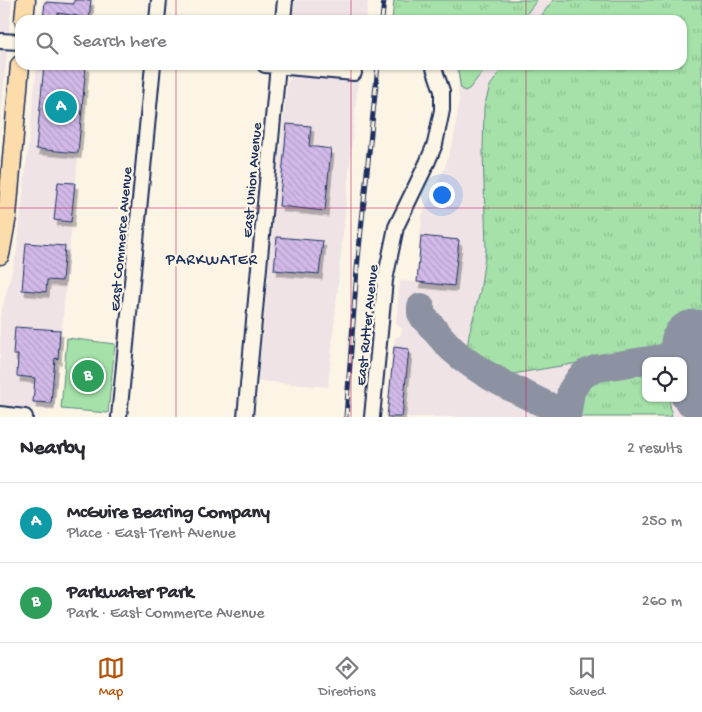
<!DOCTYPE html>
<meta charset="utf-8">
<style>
:root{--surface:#fff;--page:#f2f2f3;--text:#2b2b33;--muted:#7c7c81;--line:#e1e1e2;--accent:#b45309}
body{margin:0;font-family:"Gochi Hand",sans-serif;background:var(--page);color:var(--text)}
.controls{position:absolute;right:15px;bottom:15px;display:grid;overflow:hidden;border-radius:10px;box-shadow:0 1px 4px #0004}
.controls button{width:45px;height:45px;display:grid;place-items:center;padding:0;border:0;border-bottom:1px solid var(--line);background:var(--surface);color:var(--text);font:25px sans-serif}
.you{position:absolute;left:441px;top:194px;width:18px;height:18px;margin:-12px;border:4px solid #fff;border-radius:50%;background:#1a73e8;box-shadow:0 0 0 8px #1a73e833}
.badge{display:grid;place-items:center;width:32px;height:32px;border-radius:50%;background:var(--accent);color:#fff;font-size:16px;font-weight:700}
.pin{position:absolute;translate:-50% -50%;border:2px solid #fff;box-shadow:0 1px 5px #0006}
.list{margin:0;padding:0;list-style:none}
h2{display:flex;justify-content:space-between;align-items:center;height:65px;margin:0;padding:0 20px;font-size:21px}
h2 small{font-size:16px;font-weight:400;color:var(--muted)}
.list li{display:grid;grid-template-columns:32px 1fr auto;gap:15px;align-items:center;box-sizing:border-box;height:80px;padding:0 20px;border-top:1px solid var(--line)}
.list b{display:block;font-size:19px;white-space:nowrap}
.list p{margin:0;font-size:16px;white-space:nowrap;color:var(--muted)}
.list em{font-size:16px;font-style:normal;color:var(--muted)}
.icon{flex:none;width:28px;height:28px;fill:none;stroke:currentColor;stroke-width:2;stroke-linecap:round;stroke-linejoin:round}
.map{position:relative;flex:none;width:702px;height:417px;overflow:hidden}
.search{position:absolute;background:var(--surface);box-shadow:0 1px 4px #0004;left:15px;right:15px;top:15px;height:55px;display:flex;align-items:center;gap:12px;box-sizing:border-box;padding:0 18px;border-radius:15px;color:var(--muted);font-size:19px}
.sheet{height:225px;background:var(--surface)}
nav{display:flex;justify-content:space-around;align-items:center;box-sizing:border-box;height:70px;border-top:1px solid var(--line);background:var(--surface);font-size:14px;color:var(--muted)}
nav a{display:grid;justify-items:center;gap:2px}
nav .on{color:var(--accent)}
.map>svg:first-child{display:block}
</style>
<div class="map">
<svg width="702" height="417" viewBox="0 0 702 417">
<defs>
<pattern id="grass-tufts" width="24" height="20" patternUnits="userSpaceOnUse" patternTransform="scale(1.25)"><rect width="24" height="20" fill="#a5e1a8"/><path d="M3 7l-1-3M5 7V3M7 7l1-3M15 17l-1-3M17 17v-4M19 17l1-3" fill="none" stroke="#8dc193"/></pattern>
<pattern id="building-back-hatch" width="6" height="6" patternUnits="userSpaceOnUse" patternTransform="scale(1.25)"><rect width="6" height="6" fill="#d2b9e8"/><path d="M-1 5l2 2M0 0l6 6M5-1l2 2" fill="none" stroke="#b49fc9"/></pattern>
<filter id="shadow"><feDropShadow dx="3" dy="5.5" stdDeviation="0" flood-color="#0004"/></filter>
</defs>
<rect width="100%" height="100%" fill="#fcf5e5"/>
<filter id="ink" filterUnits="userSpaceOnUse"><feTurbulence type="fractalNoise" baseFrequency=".02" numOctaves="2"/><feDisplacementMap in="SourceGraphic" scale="10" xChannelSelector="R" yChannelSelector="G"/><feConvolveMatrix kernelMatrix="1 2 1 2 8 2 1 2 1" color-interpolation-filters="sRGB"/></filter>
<g filter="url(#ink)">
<path fill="#efe3e6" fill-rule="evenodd" d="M0,0H12L0,125Z
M43,0H94L92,20H41Z
M295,0H368L366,20H293Z
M394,0H702V417H387L395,338L401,335L402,329L396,323L400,281L417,282L422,215L445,167L454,138L459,101L457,65H682V20H392ZM646,361H683V398H646Z
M37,65H87L54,411L0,405V317L17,251Z
M296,76L358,82L328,387L258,381L287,83L291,77Z"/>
<path fill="url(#grass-tufts)" stroke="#608883" d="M394,0H537L522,20H392Z
M553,0H702V342L507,375L487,366L467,352L469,334L480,292L486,249L483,151L484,107L490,86L505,65H682V20H538Z
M457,65H488L469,89L465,91L461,89Z
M646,369V398H669L672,417H575C577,402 577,387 591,378Z"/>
<path fill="#a5e1a8" stroke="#608883" d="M67,338L115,344L108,413L61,409Z"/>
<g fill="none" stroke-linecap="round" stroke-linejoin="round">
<path stroke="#8c92a2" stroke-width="28" d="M421,307V313L424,318C434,328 442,340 453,350C482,376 518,391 553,408
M683,364L696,373L701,381
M567,417L571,391L579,379L586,373L598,368L662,358H671L677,361"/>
<path stroke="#8c92a2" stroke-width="69" d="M695,344L702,386"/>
</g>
<path fill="url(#building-back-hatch)" stroke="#1b2f5e" filter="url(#shadow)" d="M74,0H91L89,18L58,13V20H43L45,2L74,4Z
M44,65H86L78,153L36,149Z
M287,124L311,126L309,146L331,149L325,211L279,206Z
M58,182L75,183L71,222L54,220Z
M421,236L459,240L454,286L417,282Z
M277,237L323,241L319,274L274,270Z
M26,243L65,246L62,281L47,280L46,292L22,290Z
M15,327L60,330L58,359L55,358L51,403L33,402L35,378L17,376L18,355H13Z
M394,347L409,349L402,417H387Z"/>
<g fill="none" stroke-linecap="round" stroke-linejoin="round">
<g stroke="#1b2f5e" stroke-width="18">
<path id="minor" d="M157,20L159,0
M283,20L285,0
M0,41L20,42
M265,65L354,73
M0,414L25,417
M119,417L153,65
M245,417L278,65
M372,417L385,280L396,227L427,163L435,144L442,110V91L434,68"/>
</g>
<g stroke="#1b2f5e" stroke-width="21">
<path id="major" d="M24,20L26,0
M0,255L7,216L20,65"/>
</g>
<use href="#minor" stroke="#fcf5e5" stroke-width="14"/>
<use href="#major" stroke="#fddcac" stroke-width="18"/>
<g stroke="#1b2f5e" stroke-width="5">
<path id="rail" d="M382,20L384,0
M346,417L357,269L378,65"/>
</g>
<use href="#rail" stroke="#fcf5e5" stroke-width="3" stroke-dasharray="9" stroke-linecap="butt"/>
</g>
</g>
<path fill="none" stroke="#c2185b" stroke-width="1" stroke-opacity="0.55" d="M176,0V20M351,0V20M526,0V20M176,65V417M351,65V417M526,65V417M0,208H702"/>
<g text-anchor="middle" stroke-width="4.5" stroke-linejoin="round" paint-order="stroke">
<g font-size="15" fill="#1b2f5e" stroke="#fcf5e5">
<text transform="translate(251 180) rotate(-85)" y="5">East Union Avenue</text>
<text transform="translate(120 239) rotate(-85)" y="5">East Commerce Avenue</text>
<text transform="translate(366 325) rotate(-84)" y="5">East Rutter Avenue</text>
</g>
<g font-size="16" letter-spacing="1" fill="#1b2f5e" stroke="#fcf5e5">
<text x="212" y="264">PARKWATER</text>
</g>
</g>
</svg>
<div class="controls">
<button><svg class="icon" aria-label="locate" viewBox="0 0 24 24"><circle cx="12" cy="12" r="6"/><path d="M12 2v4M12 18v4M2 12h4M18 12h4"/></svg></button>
</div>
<div class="you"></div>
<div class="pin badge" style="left:61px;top:107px;background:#0f9aa8">A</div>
<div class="pin badge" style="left:88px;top:376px;background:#2e9e5b">B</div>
<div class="search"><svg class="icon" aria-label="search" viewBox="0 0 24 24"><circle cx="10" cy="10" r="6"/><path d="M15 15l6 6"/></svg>Search here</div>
</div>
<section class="sheet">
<h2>Nearby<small>2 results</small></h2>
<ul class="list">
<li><span class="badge" style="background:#0f9aa8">A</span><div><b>McGuire Bearing Company</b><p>Place · East Trent Avenue</p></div><em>250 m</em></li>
<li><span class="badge" style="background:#2e9e5b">B</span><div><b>Parkwater Park</b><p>Park · East Commerce Avenue</p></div><em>260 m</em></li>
</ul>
</section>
<nav>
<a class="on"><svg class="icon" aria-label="map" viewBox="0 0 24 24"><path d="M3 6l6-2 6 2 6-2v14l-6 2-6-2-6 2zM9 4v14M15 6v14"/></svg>Map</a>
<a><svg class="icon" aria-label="directions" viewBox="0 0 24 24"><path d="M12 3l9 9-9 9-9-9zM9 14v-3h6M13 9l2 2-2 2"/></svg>Directions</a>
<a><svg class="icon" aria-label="saved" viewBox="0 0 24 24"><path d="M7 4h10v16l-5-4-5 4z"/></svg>Saved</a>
</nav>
